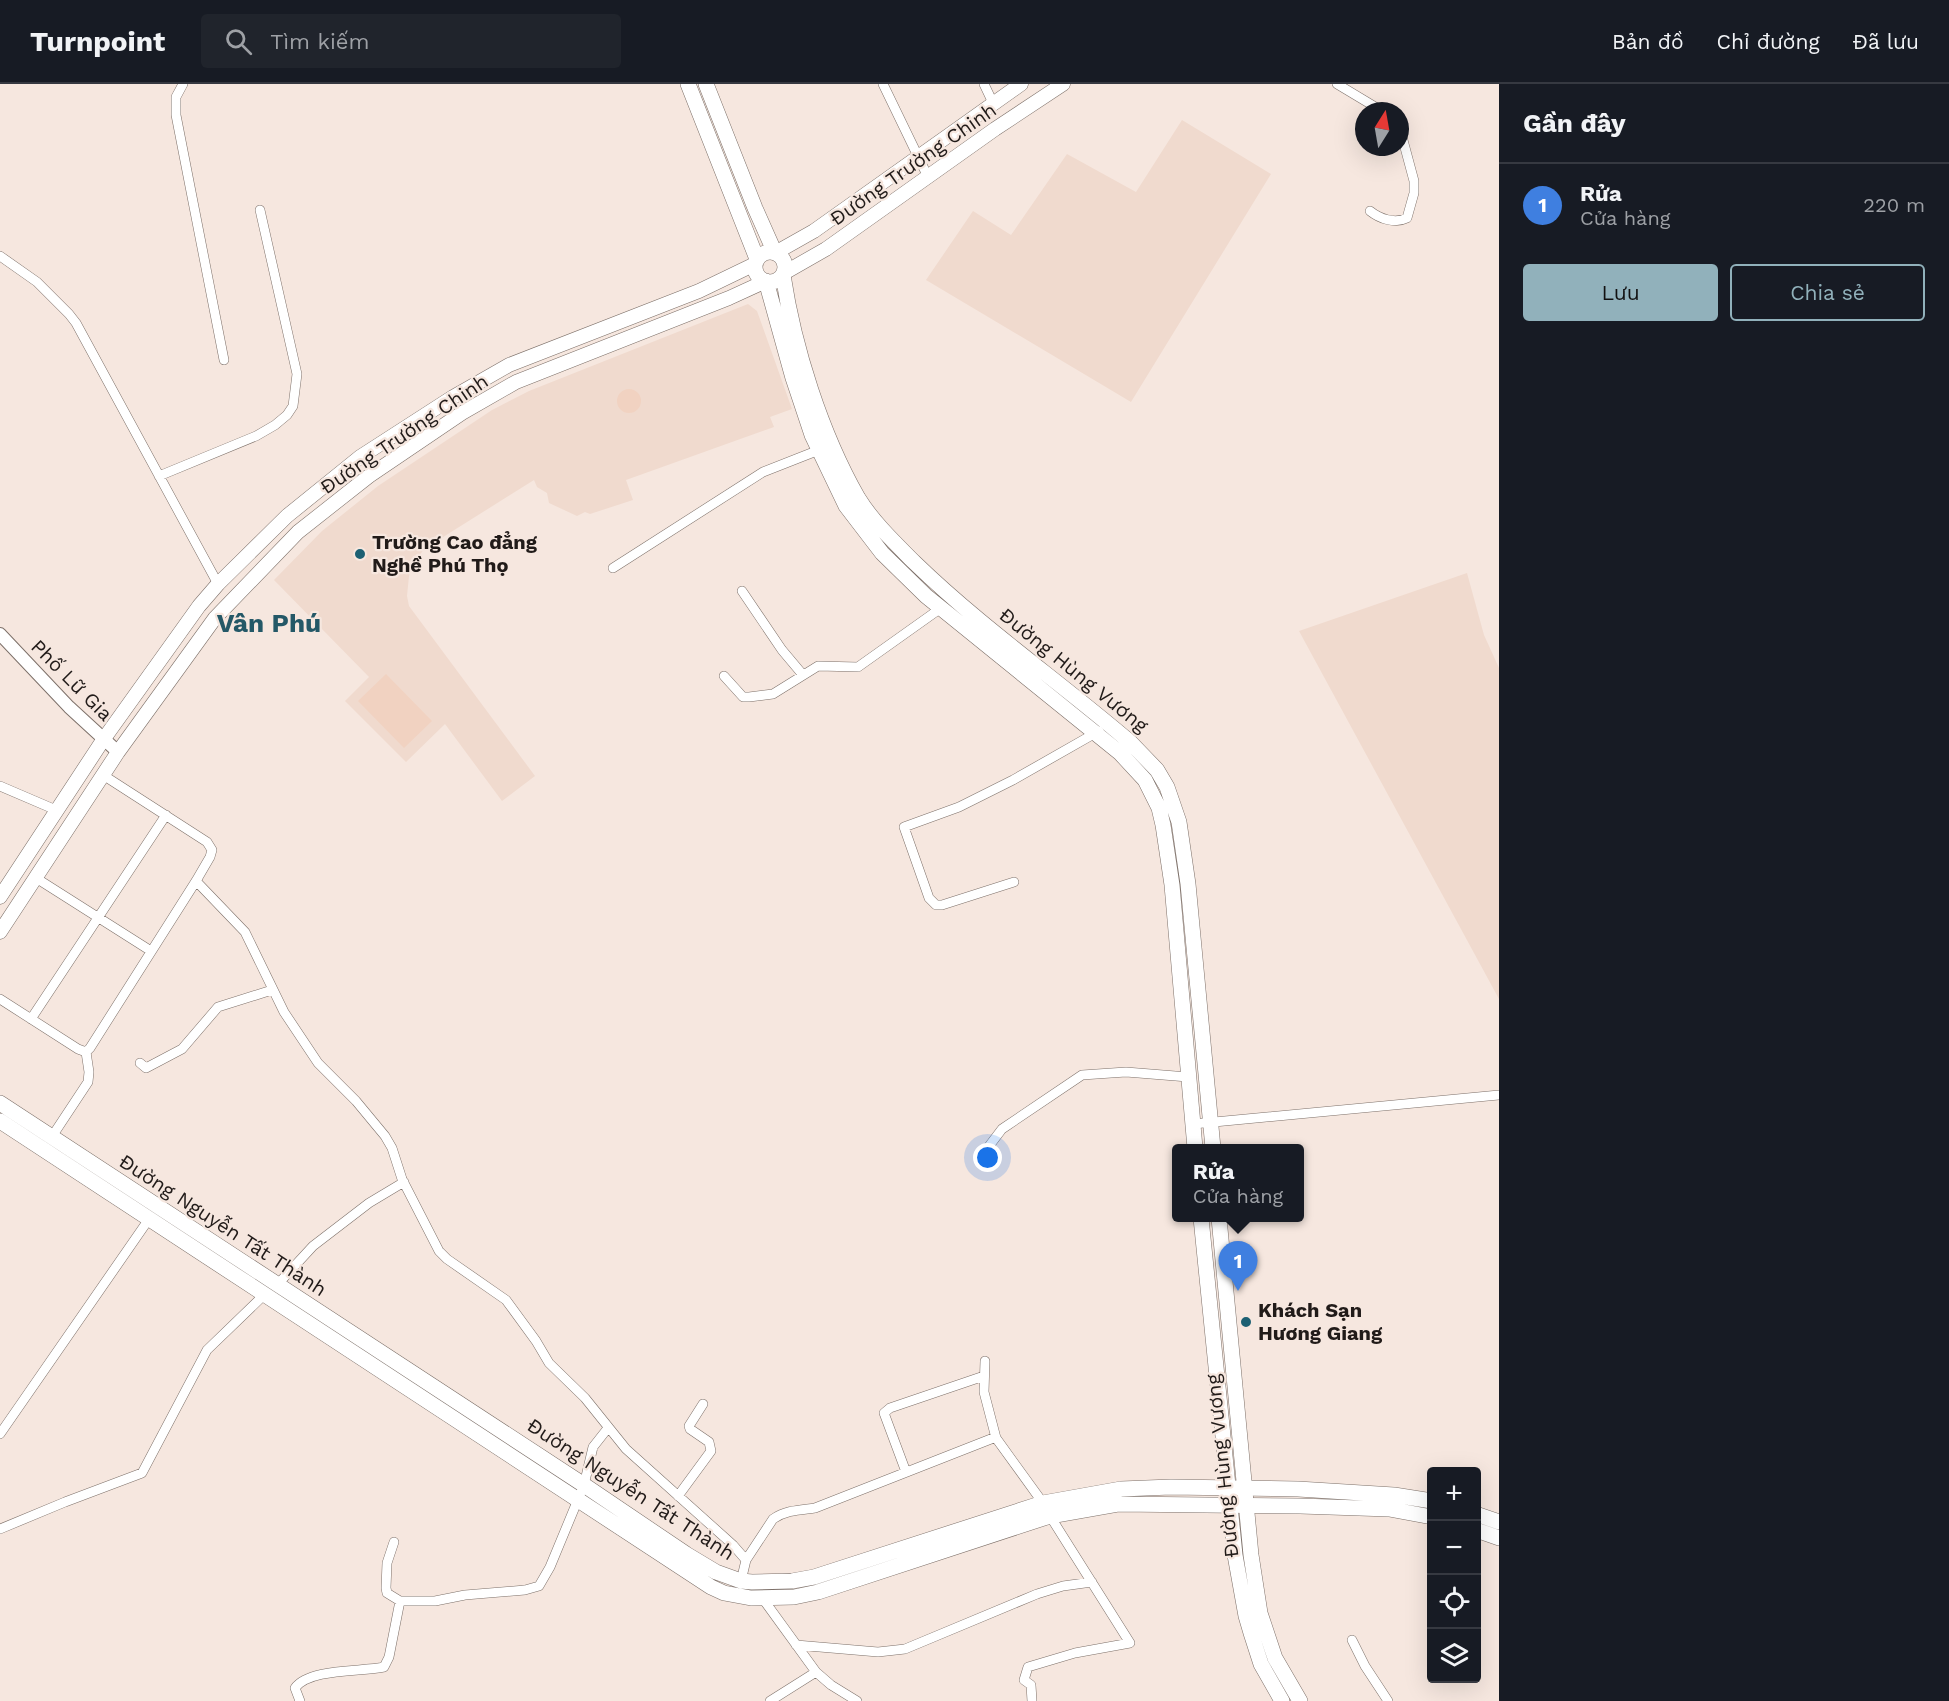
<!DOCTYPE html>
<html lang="vi">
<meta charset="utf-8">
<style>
:root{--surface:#171b24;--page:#20242c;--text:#f1f3f6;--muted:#9ea1a6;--line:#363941;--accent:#91b1bb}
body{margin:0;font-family:"Work Sans",sans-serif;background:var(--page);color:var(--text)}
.controls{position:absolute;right:18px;bottom:18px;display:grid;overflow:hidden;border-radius:6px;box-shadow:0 6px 24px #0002}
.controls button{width:54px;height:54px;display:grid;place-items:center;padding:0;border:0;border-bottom:2px solid var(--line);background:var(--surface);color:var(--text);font:30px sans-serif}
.compass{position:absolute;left:1355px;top:18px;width:54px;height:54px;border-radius:50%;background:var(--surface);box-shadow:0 6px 24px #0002;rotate:11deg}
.you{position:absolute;left:988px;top:1074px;width:21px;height:21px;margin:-15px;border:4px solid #fff;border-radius:50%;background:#1a73e8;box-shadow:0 0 0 9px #1a73e833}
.badge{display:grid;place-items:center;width:39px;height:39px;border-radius:50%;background:var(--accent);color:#fff;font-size:20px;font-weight:700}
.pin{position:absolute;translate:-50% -50px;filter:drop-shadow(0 2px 3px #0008)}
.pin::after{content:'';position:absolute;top:32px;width:21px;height:18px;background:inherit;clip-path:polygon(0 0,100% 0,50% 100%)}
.popup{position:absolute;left:1172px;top:1060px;width:132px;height:78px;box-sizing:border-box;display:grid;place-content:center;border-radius:6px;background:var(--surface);filter:drop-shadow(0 2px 4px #0005);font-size:20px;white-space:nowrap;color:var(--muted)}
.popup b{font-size:22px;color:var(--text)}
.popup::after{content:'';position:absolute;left:50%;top:100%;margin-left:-12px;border:12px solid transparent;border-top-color:var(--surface)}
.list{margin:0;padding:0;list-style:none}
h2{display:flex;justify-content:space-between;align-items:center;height:78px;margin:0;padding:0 24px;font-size:26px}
h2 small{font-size:20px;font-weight:400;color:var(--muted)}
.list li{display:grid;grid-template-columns:39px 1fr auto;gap:18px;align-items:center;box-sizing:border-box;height:84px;padding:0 24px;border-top:2px solid var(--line)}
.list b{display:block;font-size:22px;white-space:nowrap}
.list p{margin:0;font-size:20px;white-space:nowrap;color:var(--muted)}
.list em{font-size:20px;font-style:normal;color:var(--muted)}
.actions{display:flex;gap:12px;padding:18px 24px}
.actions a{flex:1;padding:14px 0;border:2px solid var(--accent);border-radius:6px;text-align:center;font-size:21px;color:var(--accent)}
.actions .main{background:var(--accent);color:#111}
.icon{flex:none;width:33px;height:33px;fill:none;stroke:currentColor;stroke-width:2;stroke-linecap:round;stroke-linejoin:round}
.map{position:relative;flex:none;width:1499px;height:1617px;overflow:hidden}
header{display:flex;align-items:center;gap:36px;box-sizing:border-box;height:84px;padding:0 30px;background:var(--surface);border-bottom:2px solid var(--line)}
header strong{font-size:28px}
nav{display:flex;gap:33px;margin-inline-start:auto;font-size:21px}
.search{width:420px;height:54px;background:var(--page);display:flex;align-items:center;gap:15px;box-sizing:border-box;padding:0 21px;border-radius:6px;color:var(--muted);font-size:22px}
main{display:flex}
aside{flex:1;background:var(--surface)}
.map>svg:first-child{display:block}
</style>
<header>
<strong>Turnpoint</strong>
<div class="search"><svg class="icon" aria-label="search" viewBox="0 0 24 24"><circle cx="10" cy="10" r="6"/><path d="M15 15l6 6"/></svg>Tìm kiếm</div>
<nav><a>Bản đồ</a><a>Chỉ đường</a><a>Đã lưu</a></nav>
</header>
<main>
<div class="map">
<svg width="1499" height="1617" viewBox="0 0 1499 1617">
<rect width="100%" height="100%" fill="#f6e7df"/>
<path fill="#f0dace" d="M1182,36L1271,90L1131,318L926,196L973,127L1011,151L1067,70L1136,108Z
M748,220L757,227L792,325L770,333L774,343L626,396L633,416L590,430L585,428L577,432L549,419L547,409L537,403L534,396L424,465L412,482L409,492L407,512L409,522L535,692L502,717L445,640L406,678L345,617L369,593L274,496L322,447L378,402L492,326L529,307Z
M1467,489L1484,551L1499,584V915L1299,547Z"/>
<path fill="#f1d2c1" d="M617 317a12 12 0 1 1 24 0a12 12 0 1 1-24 0Z
M386,590L432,637L404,664L358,617Z"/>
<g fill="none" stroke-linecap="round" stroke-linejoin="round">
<g stroke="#7d7069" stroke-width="10">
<path id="minor" d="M183,0L176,13V31L224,276
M883,0L928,93
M984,0L993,19
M1337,0L1382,27
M1370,127C1380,135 1395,140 1407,134L1414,109V97L1400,45
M0,172L37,198L69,230L76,239L218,500
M159,392L256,352L275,341L287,331L293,322L297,290L260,126
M613,484L763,388L819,366
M742,507L782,566L803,591
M724,592L743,613H749L773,610L818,582L858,583L941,524
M0,702L56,726
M36,794L151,867
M196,797L245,848L284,928L318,979L356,1017L385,1052L392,1064L402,1095L439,1167L447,1175L506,1216L536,1257L549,1279L585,1314L626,1365L733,1461L746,1476
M1014,798L942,821H936L929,814L904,743L959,723L1013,696L1099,647
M0,915L78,965L86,968
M31,935L166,731
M86,968L90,964L196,797L210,773L212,766L207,758L103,691
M140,979L146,984L182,965L218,923L272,906
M1193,1040L1499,1011
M51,1054L88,998L89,988L86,968
M983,1070L1002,1045L1082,991L1126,988L1188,993
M277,1201L313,1162L369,1119L404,1098
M985,1277L984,1308L996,1354L1043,1419
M0,1350L149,1135
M906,1388L884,1329L890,1324L984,1292
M678,1412L711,1367L709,1358L690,1345L689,1342L703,1320
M0,1445L65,1418L142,1389L207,1266L265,1210
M394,1458L387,1479L386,1504L387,1509L400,1517H435L465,1511L525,1506L539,1502L550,1483L584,1401L593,1363L608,1344
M741,1497L746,1476L773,1435C786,1426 800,1426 815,1424L996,1353
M763,1515L816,1588L831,1601L857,1617
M1352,1556L1365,1582L1388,1617
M796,1561L878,1568L905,1565L1037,1510L1063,1502L1092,1498
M300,1617L295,1604C309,1584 362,1588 384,1583L389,1573L400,1517
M770,1617L816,1588
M1032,1617L1031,1601L1024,1596L1028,1583L1075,1569L1130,1559L1050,1432"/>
</g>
<g stroke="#7d7069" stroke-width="14">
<path id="tertiary" d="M0,550L69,623L118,668"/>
</g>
<g stroke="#7d7069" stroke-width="15">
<path id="secondary" d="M775,169L814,147L1021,0
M784,189L826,165L995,45L1063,0
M0,813L103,656L199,522L218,500L287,432L360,373L453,313L509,281L699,207L755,180
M0,848L118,668L215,534L298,448L369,392L462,329L516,298L729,214L766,197"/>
</g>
<g stroke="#7d7069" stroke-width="16">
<path id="primary" d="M0,1019L584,1401L686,1470L716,1488L741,1497L752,1498L792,1497L814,1493L1043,1419L1121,1405L1171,1403L1298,1405L1394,1411L1432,1417
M0,1037L711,1503L724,1509L751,1514L794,1513L818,1508L1050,1432L1118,1420L1300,1422L1389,1425L1432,1433
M1476,1430L1499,1438
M1476,1446L1499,1454"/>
</g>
<g stroke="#7d7069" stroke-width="16">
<path id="trunk" d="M688,0L757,175
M706,0L755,124L775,169
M755 183a15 15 0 1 1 30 0a15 15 0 1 1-30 0Z
M783,191C794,264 821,349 858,414C872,437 896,460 915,479C982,544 1060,598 1131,659L1157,686L1167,703L1179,738L1188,800L1213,1064
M766,197L793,294L812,351L846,422L882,469L926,512L1120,669L1145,696L1159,724L1163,741L1172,801L1195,1064
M1201,1134L1235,1471L1246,1532L1251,1549L1261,1580L1282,1617
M1219,1134L1251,1471L1260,1529L1275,1574L1300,1617"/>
</g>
<use href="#minor" stroke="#fff" stroke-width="9"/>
<use href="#tertiary" stroke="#fff" stroke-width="12"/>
<use href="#secondary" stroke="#fff" stroke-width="14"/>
<use href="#primary" stroke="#fff" stroke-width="15"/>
<use href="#trunk" stroke="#fff" stroke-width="15"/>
</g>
<g fill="#1c6073" stroke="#f6e7df" stroke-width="2">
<circle cx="360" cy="470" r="6"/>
<circle cx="1246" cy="1238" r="6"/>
</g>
<g text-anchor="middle" stroke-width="4.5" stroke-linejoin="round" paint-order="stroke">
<g font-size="20" fill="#211b19" stroke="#f6e7df">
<text transform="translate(913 80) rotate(-35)" y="7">Đường Trường Chinh</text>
<text transform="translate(404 350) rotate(-34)" y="7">Đường Trường Chinh</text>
<text transform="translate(1074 586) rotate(39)" y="7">Đường Hùng Vương</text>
<text transform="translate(72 596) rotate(45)" y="7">Phố Lữ Gia</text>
<text transform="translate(223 1141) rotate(33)" y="7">Đường Nguyễn Tất Thành</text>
<text transform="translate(1222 1382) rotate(-96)" y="7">Đường Hùng Vương</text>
<text transform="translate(631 1405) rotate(33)" y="7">Đường Nguyễn Tất Thành</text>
</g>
<g font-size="20" font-weight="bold" fill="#211b19" stroke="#f6e7df" text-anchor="start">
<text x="372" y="465">Trường Cao đẳng<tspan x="372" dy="23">Nghề Phú Thọ</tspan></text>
<text x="1258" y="1233">Khách Sạn<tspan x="1258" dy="23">Hương Giang</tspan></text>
</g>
<g font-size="26" font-weight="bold" fill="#245867" stroke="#f6e7df">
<text x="269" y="548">Vân Phú</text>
</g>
</g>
</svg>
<div class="controls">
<button>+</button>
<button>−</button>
<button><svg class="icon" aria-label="locate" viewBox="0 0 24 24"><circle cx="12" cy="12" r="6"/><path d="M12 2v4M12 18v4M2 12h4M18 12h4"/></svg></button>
<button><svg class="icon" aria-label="layers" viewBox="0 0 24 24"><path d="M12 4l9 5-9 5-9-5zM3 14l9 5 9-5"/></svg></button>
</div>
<svg class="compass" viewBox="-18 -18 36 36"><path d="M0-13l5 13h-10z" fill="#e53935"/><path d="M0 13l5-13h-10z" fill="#9ea1a6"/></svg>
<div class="you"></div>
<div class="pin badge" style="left:1238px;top:1207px;background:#3f7fe0">1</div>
<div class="popup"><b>Rửa</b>Cửa hàng</div>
</div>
<aside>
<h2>Gần đây<small></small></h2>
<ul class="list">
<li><span class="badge" style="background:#3f7fe0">1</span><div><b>Rửa</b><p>Cửa hàng</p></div><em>220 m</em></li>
</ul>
<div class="actions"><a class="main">Lưu</a><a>Chia sẻ</a></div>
</aside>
</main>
